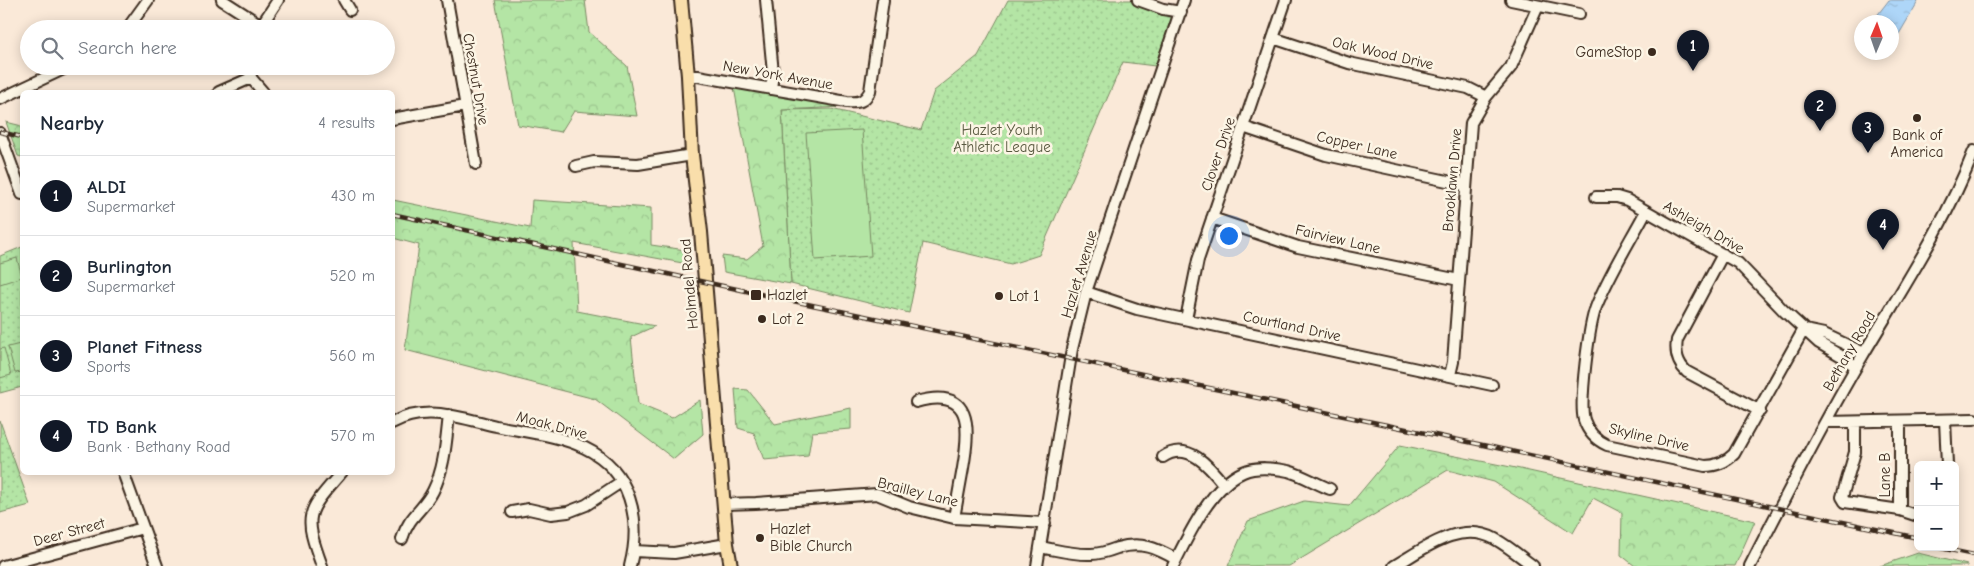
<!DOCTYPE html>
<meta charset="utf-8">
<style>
:root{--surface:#fff;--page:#f2f2f3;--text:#1f2937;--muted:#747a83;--line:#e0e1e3;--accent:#111827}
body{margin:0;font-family:"Comic Neue",sans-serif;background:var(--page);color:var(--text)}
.controls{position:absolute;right:15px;bottom:15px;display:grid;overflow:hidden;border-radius:8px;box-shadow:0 2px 12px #0003}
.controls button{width:45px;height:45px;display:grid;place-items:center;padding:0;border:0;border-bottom:1px solid var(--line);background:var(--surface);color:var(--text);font:25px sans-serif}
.compass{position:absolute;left:1854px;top:15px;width:45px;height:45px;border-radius:50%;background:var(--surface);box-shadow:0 2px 12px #0003;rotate:2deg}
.you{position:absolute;left:1228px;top:235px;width:18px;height:18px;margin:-12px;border:4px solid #fff;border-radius:50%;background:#1a73e8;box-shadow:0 0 0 8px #1a73e833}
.badge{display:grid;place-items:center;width:32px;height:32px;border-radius:50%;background:var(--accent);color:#fff;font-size:16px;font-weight:700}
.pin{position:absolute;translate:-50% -41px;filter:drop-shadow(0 1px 2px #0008)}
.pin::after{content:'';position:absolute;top:26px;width:18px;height:15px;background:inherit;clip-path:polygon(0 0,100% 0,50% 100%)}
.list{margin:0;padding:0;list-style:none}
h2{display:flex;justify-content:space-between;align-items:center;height:65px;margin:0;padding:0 20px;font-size:21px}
h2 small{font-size:16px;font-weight:400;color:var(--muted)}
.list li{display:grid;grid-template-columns:32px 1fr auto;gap:15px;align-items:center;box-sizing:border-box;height:80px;padding:0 20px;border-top:1px solid var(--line)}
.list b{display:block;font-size:19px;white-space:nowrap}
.list p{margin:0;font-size:16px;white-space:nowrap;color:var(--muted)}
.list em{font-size:16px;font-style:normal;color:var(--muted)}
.icon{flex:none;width:28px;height:28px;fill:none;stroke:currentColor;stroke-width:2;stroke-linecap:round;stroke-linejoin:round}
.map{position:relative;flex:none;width:1974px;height:566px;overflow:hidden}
.search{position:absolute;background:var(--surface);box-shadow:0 2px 12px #0003;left:20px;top:20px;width:375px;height:55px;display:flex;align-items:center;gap:12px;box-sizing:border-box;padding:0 18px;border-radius:28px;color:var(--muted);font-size:19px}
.panel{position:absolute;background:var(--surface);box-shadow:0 2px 12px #0003;left:20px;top:90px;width:375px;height:385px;border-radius:8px}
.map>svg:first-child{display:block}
</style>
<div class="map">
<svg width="1974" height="566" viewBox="0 0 1974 566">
<defs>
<pattern id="green-dots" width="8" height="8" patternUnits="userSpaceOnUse" patternTransform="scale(1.25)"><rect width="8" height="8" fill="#b4e5a5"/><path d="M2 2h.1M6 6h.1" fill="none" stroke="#9cc58e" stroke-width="1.8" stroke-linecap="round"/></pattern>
<pattern id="forest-crowns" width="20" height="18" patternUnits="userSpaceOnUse" patternTransform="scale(1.25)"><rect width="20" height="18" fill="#b4e5a5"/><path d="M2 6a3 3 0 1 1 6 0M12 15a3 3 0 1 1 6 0" fill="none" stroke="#9cc58e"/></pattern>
<pattern id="water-ripples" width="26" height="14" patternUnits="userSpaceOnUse" patternTransform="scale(1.25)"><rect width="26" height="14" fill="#aed6f8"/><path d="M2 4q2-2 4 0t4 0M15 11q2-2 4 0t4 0" fill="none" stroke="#97b8d4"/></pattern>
</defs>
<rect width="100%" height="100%" fill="#fae9d8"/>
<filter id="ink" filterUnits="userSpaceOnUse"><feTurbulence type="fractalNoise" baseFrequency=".02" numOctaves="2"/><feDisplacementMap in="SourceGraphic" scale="10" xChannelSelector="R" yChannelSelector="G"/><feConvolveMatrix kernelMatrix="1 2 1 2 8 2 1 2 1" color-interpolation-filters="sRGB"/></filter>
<g filter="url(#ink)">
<path fill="url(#green-dots)" stroke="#788862" d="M1008,0H1138L1150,4L1172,17L1155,66L1123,62L1039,255L1011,264L923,243L909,313L791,284L782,110L831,109L921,130L934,91L978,56Z
M22,247V387L0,393V256Z
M0,421L30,505L0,513Z"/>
<path fill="url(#forest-crowns)" stroke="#788862" d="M495,0H585L589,32L627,66L637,116L574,111L561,132L518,125Z
M733,82L863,106L782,110L791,284L724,272L722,256L747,259L763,246Z
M6,122L22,126V157L18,156Z
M393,200L530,228L532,200L651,208V245L686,250L688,264L574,243L577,311L655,326L631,337L638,404L672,418L700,400L703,434L674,459L595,399L405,350L419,245L393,238Z
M735,389L748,390L775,424L851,408V429L812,432L808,456L764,460L754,433L738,428Z
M1400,445L1511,467L1755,521L1735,566L1684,565L1682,566H1635L1621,555L1622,513L1593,498L1573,533L1494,482L1448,470L1289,566H1228L1248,521L1304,501L1349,506Z
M1918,553L1967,565L1968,566H1880Z"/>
<path fill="#b4e5a5" stroke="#788862" d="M862,130L871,256L815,260L806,133Z
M17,258L22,277L0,284V263Z
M20,344L22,351V372L15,373L8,347Z
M4,348L11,375L0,378V349Z"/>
<path fill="url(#water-ripples)" stroke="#8091a1" d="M1889,0H1919L1892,46V22H1872Z"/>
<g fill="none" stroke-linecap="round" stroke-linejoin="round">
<g stroke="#3b2a1e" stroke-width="14">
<path id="minor" d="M222,0L261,25
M344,0L350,10
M447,0L476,164
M766,0L773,73L771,89
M1138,0L1163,9L1181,12
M1511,0L1579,14
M127,29L148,0
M259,29L278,0
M1273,38L1349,63L1468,88L1486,97
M250,66L251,78L263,92
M688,76H698L847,102C859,103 864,102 870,91L883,0
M219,92L251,78
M0,99L70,66
M392,119L465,106
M1243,127L1326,155L1466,185
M0,133L22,194
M576,166L594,162L638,164L692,155
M1596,197H1617L1627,200L1738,263L1784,311L1819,343L1843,357L1856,367
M1646,211C1629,243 1609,274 1596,307C1589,325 1579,402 1584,420C1588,432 1596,440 1607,445L1705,466C1717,466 1726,462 1734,454L1804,329
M1212,218L1298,247L1459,280
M1723,254L1677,340C1675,353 1677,363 1687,372L1760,411
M1086,292L1137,309L1492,385
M1186,319L1198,260L1286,0
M1805,330L1824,334L1864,353
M1450,375L1453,362L1471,123L1486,97L1511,67L1538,6
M916,402C973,386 970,427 963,468C960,484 957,501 954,518
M1945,420L1947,465
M1900,421V510L1918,516
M1826,422L1974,419
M1855,422V452L1842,497L1845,502L1900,510
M392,423C425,404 462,418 496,426C525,432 559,435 585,448C631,470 642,520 630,566
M1163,457C1188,440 1210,467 1224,485
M123,472L157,566
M724,504L756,503L877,494L909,507L954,518L1045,523
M512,512L529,509L551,514L568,512L586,505L621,482
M402,539C409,515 423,511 433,491C445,467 446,441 449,415
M1040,547C1057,550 1074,555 1091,554C1100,554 1109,551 1117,548C1141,541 1156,548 1176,559
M634,551L674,553L727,544
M3,566L143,528
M322,566C303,514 306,513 342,472
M1037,566L1072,349L1086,292L1184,0
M1173,566C1188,536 1211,486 1243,472C1257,466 1273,468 1288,471C1303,475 1316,484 1330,489
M1394,566C1424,549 1459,520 1495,539C1508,546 1521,557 1533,566
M1750,566C1786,495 1823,423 1863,355C1902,289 1946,223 1974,151"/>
</g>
<g stroke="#3b2a1e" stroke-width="16">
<path id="major" d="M681,0L688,76L692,155L701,232L727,544L731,566"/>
</g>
<use href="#minor" stroke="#fcf5e5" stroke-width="10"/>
<use href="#major" stroke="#f9deab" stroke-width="12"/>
<g stroke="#3b2a1e" stroke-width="4.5">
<path id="rail" d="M0,132L22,137
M392,214L769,296L1478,444L1918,538
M1936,547L1974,555"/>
</g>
<use href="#rail" stroke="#fcf5e5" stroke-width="2.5" stroke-dasharray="8" stroke-linecap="butt"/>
</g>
</g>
<g fill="#3b2a1e" stroke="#fcf5e5" stroke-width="2">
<circle cx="1652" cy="52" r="5"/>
<circle cx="1917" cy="118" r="5"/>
<rect x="750" y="289" width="12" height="12" rx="2.5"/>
<circle cx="999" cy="296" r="5"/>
<circle cx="762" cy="319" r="5"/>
<circle cx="760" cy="538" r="5"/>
</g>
<g text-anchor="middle" stroke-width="5" stroke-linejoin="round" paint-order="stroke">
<g font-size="15" fill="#3b2a1e" stroke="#fcf5e5" text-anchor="start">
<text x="1642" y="57" text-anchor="end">GameStop</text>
<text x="1917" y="140" text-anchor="middle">Bank of<tspan x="1917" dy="17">America</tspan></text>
<text x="767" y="300">Hazlet</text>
<text x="1009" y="301">Lot 1</text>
<text x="772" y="324">Lot 2</text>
<text x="770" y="534">Hazlet<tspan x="770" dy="17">Bible Church</tspan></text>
</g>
<g font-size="15" fill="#3b2a1e" stroke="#fcf5e5">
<text transform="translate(1383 53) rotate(13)" y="5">Oak Wood Drive</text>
<text transform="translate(778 75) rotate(10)" y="5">New York Avenue</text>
<text transform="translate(476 79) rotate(80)" y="5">Chestnut Drive</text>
<text transform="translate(1357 145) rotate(13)" y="5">Copper Lane</text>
<text transform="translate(1218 154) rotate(-71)" y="5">Clover Drive</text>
<text transform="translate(1452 180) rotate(-85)" y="5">Brooklawn Drive</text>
<text transform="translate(1704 227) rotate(30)" y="5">Ashleigh Drive</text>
<text transform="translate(1338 239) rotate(13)" y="5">Fairview Lane</text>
<text transform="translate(1079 274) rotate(-73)" y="5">Hazlet Avenue</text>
<text transform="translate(689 284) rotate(-95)" y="5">Holmdel Road</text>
<text transform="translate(1292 326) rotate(12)" y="5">Courtland Drive</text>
<text transform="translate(1849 351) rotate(-60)" y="5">Bethany Road</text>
<text transform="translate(552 425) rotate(15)" y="5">Moak Drive</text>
<text transform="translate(1649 437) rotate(13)" y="5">Skyline Drive</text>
<text transform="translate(1885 475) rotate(-90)" y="5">Lane B</text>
<text transform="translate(918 492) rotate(14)" y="5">Brailley Lane</text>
<text transform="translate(69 532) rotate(-15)" y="5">Deer Street</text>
</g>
<g font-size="15" fill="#595940" stroke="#fcf5e5">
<text x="1002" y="135">Hazlet Youth<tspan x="1002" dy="17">Athletic League</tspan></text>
</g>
</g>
</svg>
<div class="controls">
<button>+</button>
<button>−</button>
</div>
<svg class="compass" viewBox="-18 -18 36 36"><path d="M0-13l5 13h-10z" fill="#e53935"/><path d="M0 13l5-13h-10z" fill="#747a83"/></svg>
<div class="you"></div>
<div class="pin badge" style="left:1693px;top:71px">1</div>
<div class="pin badge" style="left:1820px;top:131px">2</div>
<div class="pin badge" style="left:1868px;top:153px">3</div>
<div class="pin badge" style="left:1883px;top:250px">4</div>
<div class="search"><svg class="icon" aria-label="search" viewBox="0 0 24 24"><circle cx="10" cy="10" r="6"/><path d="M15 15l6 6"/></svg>Search here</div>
<section class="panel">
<h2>Nearby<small>4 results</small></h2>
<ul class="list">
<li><span class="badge">1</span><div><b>ALDI</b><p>Supermarket</p></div><em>430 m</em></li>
<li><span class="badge">2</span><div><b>Burlington</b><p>Supermarket</p></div><em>520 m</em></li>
<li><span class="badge">3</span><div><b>Planet Fitness</b><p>Sports</p></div><em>560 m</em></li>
<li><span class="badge">4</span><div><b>TD Bank</b><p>Bank · Bethany Road</p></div><em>570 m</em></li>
</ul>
</section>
</div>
